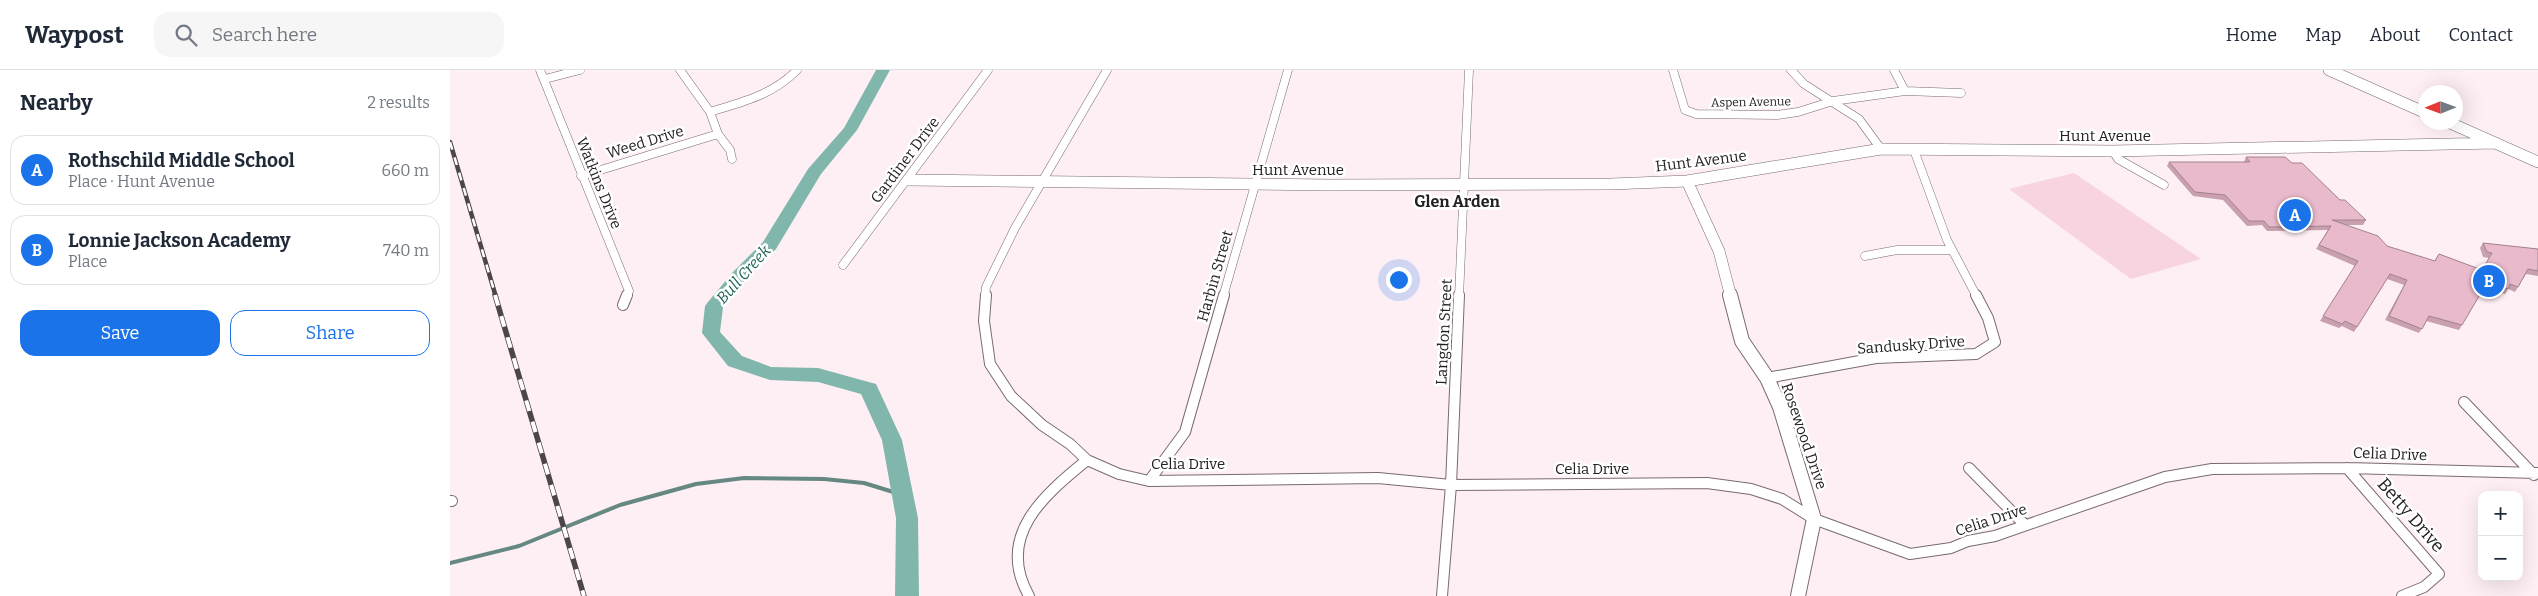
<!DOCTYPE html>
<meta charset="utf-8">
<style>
:root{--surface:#fff;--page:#f6f6f7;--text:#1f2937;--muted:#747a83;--line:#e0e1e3;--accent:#1a73e8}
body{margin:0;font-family:Bitter,serif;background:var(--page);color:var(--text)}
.controls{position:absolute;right:15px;bottom:15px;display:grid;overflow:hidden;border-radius:10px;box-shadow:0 5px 20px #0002}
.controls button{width:45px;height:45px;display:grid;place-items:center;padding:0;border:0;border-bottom:1px solid var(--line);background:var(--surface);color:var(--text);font:25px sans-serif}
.compass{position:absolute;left:1968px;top:15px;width:45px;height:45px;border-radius:50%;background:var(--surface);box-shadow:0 5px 20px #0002;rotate:269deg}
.you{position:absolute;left:948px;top:209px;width:18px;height:18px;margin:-12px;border:4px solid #fff;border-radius:50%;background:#1a73e8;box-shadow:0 0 0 8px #1a73e833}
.badge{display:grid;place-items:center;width:32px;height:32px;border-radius:50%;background:var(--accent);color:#fff;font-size:16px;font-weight:700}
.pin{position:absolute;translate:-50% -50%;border:2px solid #fff;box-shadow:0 1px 5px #0006}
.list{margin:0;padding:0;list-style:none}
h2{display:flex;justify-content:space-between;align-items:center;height:65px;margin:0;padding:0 20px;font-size:21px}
h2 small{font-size:16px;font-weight:400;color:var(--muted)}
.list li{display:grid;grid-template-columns:32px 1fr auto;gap:15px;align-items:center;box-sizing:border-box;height:70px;margin:0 10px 10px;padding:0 10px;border:1px solid var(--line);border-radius:15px}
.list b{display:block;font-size:19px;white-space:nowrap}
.list p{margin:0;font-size:16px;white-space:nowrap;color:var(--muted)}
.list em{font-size:16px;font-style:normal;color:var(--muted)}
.actions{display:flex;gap:10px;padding:15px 20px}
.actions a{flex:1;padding:11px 0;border:1px solid var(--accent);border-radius:15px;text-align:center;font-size:18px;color:var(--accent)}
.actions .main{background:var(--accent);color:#fff}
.icon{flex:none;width:28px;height:28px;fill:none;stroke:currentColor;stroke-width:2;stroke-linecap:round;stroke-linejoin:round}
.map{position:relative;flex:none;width:2088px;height:526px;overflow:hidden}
header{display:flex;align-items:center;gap:30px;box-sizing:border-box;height:70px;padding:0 25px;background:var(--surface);border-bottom:1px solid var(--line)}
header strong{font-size:24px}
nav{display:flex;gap:28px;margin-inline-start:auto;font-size:18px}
.search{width:350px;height:45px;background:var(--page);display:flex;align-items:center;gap:12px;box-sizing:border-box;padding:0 18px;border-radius:15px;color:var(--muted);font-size:19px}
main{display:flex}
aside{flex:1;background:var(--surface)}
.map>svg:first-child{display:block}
</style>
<header>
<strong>Waypost</strong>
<div class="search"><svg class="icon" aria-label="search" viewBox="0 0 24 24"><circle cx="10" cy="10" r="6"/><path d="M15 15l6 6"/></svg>Search here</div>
<nav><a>Home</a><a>Map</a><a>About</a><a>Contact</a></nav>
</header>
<main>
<aside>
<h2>Nearby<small>2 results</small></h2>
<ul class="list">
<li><span class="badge">A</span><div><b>Rothschild Middle School</b><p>Place · Hunt Avenue</p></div><em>660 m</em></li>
<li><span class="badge">B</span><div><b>Lonnie Jackson Academy</b><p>Place</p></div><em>740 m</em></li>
</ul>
<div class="actions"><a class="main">Save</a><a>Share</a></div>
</aside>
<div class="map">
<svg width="2088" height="526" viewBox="0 0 2088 526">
<rect width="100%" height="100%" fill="#feeff4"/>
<path fill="#f7d4e0" d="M1624,103L1751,189L1681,209L1559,119Z"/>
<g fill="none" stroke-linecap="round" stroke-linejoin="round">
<path stroke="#658982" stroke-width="4" d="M0,493L69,476L170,435L246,414L294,408L374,409L414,413L453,425"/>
<path fill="#81b6ac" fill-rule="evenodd" d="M426,0H440L407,60L371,104L326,179L295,210L273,237L270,262L292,286L321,297L368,298L426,314L452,370L468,448L469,526H445L446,448L432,370L411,324L368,312L320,310L278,296L252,263L255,236L258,232L283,202L313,172L358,99L394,58Z"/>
<g stroke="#786b70" stroke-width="9">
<path id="street-far1" d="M90,0L179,221L177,227
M230,0L260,42L268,64L280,80L282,89
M1223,0L1235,40L1246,44L1327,45L1348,42L1383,31L1455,21L1511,23
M1341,0L1354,14L1409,49L1431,79
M1444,0L1455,21
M95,9L130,0
M260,42C292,32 323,25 347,0
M1464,80L1497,170L1527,227
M1663,81L1668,89L1714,115
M131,106L268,64
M1415,186L1447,180H1501
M393,195L538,0
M535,227L536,217L565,158L657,0
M773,227L838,0
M1009,227L1019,0"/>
</g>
<g stroke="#786b70" stroke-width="12">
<path id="street" d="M536,225L534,251L540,294L561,326L592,355L620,374L637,390L669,404L699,411L928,408L1001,415L1257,413L1301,419L1332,429L1364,449L1460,484L1501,478L1518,471L1545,466L1715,407L1762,399L1897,398L2088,403
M173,235L177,225
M1317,308L1426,288L1526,284L1545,272L1538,248L1526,225
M2014,332L2084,405
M1519,398L1575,455
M1897,398L1989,504L1974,517L1952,526
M699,411L735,362L774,225
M0,431H2
M579,526C545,466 594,425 637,390
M992,526L1001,415L1009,225"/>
</g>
<g stroke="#786b70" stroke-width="12">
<path id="secondary-far1" d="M1879,0L1976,43
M1998,52L2088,92
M458,110L879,115L1161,114L1237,111L1431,79L1663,81L2046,73
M1237,111L1269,181L1281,227"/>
</g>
<g stroke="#786b70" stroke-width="16">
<path id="secondary" d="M1280,225L1292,271L1317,308L1330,337L1364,449L1348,526"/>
</g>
<use href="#street-far1" stroke="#fff" stroke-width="8"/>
<use href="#street" stroke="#fff" stroke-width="10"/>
<use href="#secondary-far1" stroke="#fff" stroke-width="11"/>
<use href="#secondary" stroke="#fff" stroke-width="14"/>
<g stroke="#4d4648" stroke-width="4.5">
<path id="rail-far1" d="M0,72L46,227"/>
</g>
<g stroke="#4d4648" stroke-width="5.5">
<path id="rail" d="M45,225L134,526"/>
</g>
<use href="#rail-far1" stroke="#fff" stroke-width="2.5" stroke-dasharray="8" stroke-linecap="butt"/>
<use href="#rail" stroke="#fff" stroke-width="4" stroke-dasharray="11" stroke-linecap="butt"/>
</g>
<path fill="#c8a0af" d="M1796,87L1842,93L1916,150L1913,155H1895L1937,176L1984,191L1989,184L2032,200L2039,188L2033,187L2030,178L2033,173L2088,179V206L2076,204L2065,222L2058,219L2055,224L2035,216L2009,260L1976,251L1969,263L1935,250L1954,215L1937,209L1904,262L1892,256L1889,258L1870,251L1905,196L1866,179L1878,160L1817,161L1812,155L1797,156L1773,130L1743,126L1717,96L1719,92H1794Z"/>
<path fill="#e9bacb" stroke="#a3828e" d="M1796,87H1835L1842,93H1852L1890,130H1895L1916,150H1882L1928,166L1937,176L1985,191L1989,184L2032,200L2042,183L2037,182L2033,173L2088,179V201L2078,199L2068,217L2060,214L2058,219L2038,211L2012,255L1979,246L1972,259L1939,246L1957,210L1940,204L1907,257L1895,251L1892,254L1873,246L1908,191L1869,175L1881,156L1819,157L1814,151H1799L1775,125L1745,122L1719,92H1800Z"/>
<g text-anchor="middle" stroke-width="5" stroke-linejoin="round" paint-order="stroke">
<g font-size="12" fill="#252021" stroke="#fff">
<text transform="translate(1301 32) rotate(-1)" y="4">Aspen Avenue</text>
</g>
<g font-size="15" fill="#252021" stroke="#fff">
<text x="1655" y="71">Hunt Avenue</text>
<text transform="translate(195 72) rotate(-17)" y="5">Weed Drive</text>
<text transform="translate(455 90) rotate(-53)" y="5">Gardiner Drive</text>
<text transform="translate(1251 91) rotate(-7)" y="5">Hunt Avenue</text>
<text x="848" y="105">Hunt Avenue</text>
<text transform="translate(149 113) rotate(68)" y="5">Watkins Drive</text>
<text transform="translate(765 206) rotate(-74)" y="5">Harbin Street</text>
<text transform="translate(994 262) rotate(-87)" y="5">Langdon Street</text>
<text transform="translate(1461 275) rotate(-4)" y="5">Sandusky Drive</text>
<text transform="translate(1354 366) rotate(71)" y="5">Rosewood Drive</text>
<text transform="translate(1940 384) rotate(2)" y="5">Celia Drive</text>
<text x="738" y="399">Celia Drive</text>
<text x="1142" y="404">Celia Drive</text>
<text transform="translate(1541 450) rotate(-18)" y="5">Celia Drive</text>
</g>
<g font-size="16" font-weight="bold" fill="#252021" stroke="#fff">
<text x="1007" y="137">Glen Arden</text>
</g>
<g font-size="16" font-style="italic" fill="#1d6258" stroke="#fff">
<text transform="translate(293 204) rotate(-48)" y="6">Bull Creek</text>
</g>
<g font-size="18" fill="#252021" stroke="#fff">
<text transform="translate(1961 445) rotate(49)" y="6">Betty Drive</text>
</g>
</g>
</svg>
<div class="controls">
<button>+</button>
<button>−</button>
</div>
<svg class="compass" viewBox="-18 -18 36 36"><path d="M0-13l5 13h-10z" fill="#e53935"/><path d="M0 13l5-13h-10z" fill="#747a83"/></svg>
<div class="you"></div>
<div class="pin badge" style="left:1845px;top:145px">A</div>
<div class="pin badge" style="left:2039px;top:211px">B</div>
</div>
</main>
